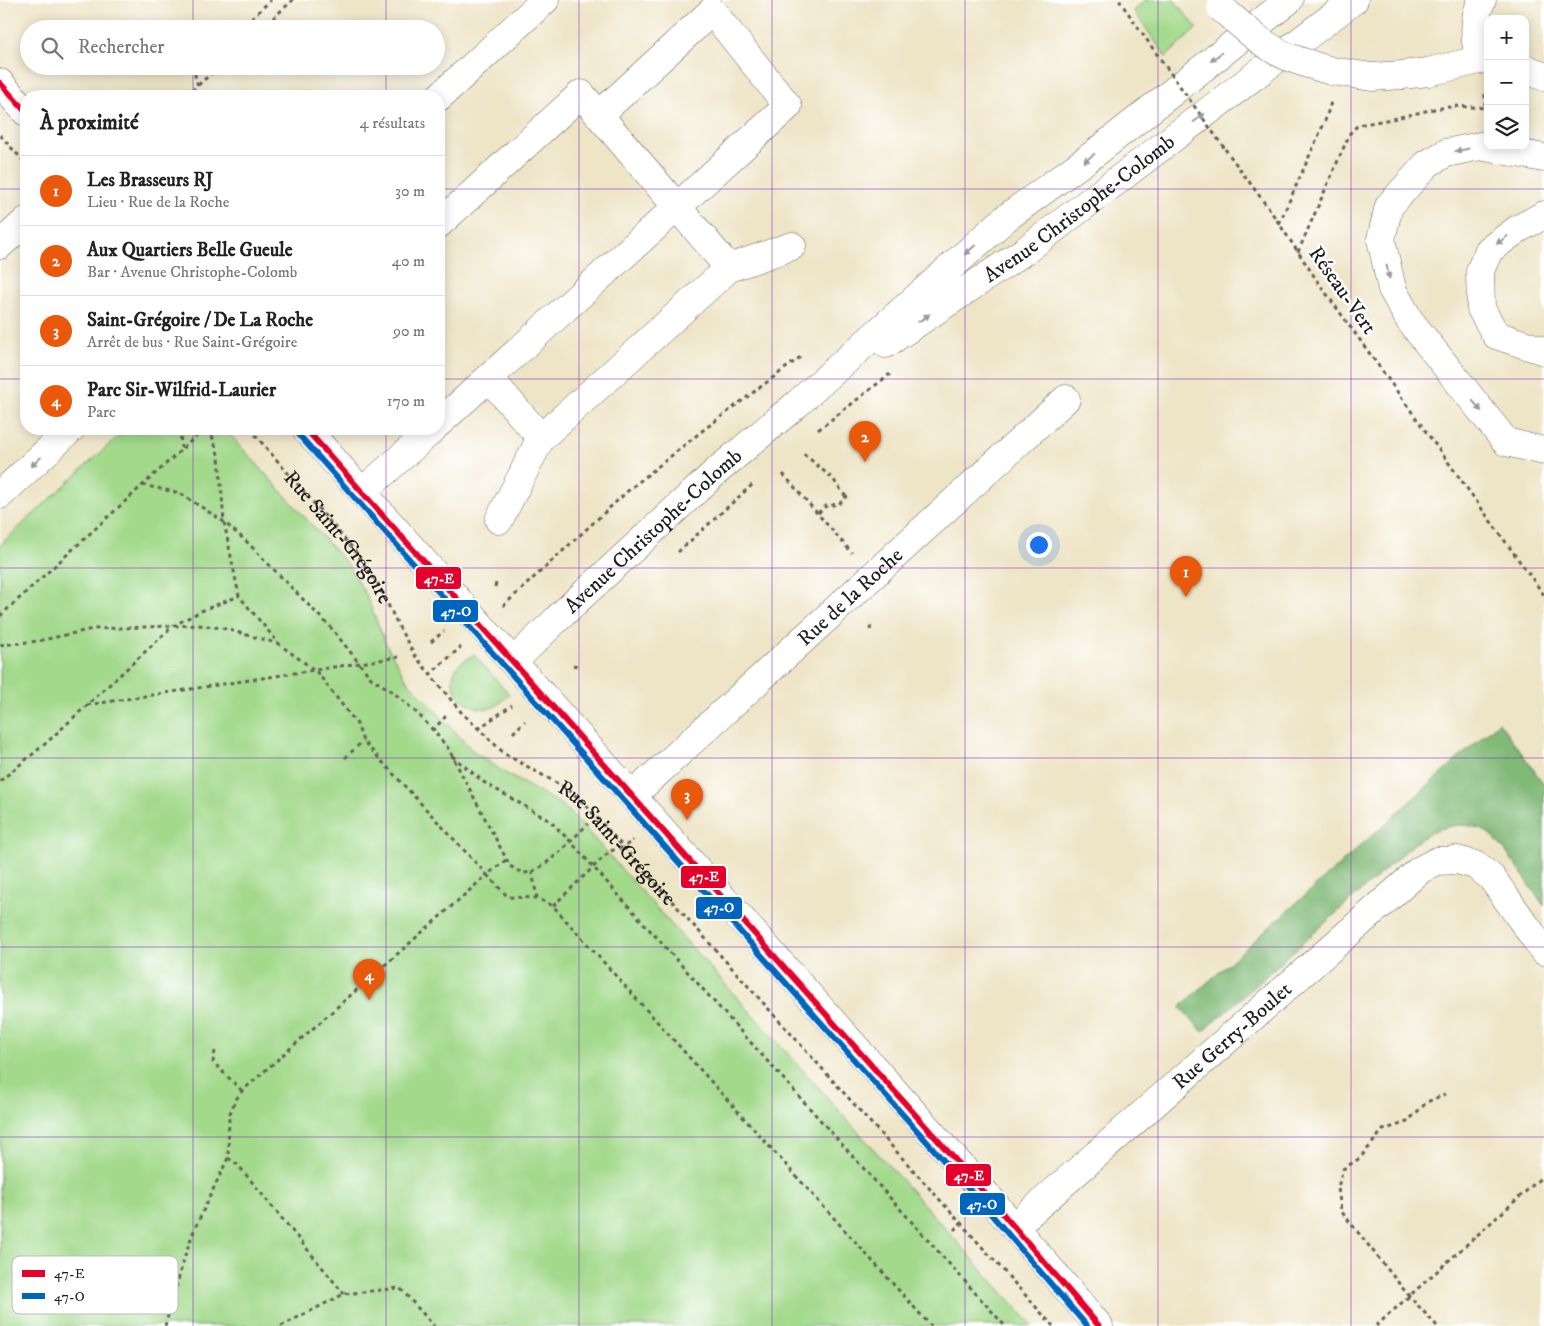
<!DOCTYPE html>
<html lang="fr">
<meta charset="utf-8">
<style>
:root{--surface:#fff;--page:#f2f2f2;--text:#222;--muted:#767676;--line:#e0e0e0;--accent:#ea580c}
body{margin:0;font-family:"IM FELL DW Pica",serif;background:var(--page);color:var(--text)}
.controls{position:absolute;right:15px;top:15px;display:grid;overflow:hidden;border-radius:10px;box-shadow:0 2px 12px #0003}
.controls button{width:45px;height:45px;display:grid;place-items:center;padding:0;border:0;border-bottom:1px solid var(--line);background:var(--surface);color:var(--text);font:25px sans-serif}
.you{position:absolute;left:1038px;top:544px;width:18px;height:18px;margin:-12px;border:4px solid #fff;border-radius:50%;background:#1a73e8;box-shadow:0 0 0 8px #1a73e833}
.badge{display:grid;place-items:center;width:32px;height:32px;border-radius:50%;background:var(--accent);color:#fff;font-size:16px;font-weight:700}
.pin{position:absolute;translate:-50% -41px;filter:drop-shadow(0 1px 2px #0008)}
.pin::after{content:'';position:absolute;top:26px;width:18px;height:15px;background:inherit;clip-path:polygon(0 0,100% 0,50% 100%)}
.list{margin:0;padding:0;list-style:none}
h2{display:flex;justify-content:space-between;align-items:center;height:65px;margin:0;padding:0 20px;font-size:21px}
h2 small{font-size:16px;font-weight:400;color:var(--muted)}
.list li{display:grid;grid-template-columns:32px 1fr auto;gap:15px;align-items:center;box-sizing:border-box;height:70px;padding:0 20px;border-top:1px solid var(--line)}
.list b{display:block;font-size:19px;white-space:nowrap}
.list p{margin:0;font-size:16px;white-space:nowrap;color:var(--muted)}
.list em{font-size:16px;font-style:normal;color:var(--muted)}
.icon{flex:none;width:28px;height:28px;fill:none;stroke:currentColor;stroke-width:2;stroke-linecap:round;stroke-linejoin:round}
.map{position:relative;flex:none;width:1544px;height:1326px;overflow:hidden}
.search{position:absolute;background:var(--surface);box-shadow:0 2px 12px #0003;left:20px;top:20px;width:425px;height:55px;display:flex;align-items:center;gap:12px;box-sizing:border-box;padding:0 18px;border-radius:28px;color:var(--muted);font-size:19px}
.panel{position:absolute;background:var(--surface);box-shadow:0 2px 12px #0003;left:20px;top:90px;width:425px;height:345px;border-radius:20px}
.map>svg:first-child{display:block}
</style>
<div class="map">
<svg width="1544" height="1326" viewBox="0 0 1544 1326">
<rect width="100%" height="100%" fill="#fff"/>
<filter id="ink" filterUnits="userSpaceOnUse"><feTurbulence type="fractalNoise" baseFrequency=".02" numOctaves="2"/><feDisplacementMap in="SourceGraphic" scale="10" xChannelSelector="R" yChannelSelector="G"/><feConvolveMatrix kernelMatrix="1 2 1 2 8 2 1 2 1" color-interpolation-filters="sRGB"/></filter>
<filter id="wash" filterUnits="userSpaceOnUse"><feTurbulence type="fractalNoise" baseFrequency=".0096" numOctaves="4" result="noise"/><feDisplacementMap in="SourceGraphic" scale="20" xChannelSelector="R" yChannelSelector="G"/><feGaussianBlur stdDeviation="1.12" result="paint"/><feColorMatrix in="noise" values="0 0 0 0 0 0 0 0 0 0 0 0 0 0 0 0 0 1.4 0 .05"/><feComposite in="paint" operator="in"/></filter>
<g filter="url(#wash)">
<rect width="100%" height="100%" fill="#eee4c6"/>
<path fill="#a2d98b" stroke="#5f7a54" d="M1145,0H1174L1197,28L1166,57L1134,11Z
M126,429H225L348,565L366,595L386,644L406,679L472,750L505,773L560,804L571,813L1033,1326H0V545Z
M474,655L509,694C503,700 498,707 490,708C471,712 447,693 454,673C457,664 466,659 474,655Z"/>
<path fill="#81b977" stroke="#4e6a4a" d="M1499,722L1544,784V906C1531,888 1504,844 1488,833C1465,818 1436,827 1416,842L1203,1032L1180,1007Z"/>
</g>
<g filter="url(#ink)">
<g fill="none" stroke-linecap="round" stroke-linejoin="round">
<g stroke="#666258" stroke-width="29">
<g id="minor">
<path d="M1479,60C1475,39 1472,20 1482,0"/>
<path d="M1525,68L1544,77"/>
<path d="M1332,71L1372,77L1402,75L1428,72L1479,60L1488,59"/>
<path d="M0,83L26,112"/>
<path d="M439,97L545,0"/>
<path d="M1544,158L1480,146L1446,153L1427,164L1389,206L1381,239L1392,289L1410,321L1506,442L1544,451"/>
<path d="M1544,215L1518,229L1489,250L1480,271L1481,309L1496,335L1544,351"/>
<path d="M439,224L581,94L729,268L541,438L489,378"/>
<path d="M0,245L26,221"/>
<path d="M729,268L792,246"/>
<path d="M439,423L788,106L712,11L599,115"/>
<path d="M306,429L991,1200L1099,1326"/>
<path d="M362,492L433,429"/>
<path d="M0,495L71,429"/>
<path d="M499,520L541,438"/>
<path id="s2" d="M633,795L1066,399"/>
<path id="s3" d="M1014,1227L1420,870L1437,861L1457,860L1475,865L1491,877L1544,951"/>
</g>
</g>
<g stroke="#666258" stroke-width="29">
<g id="major">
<path id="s4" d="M886,344L1026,250L1354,0"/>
<path id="s5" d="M513,662L558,618L718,470L797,404L1006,218L1094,154L1289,0"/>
</g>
</g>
<g stroke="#666258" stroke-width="3" stroke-dasharray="4 4" stroke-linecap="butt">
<path d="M1119,0L1161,60"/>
<path d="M240,29L271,0"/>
<path d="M261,29L293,0"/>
<path d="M198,85L220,66"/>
<path d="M186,96L198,85C195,78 193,72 199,66"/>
<path d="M0,135L26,164"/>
<path d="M1225,149L1272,213L1318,282L1544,595"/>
<path d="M1279,224L1325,121L1331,102"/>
<path d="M1298,252L1350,133L1358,125L1392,119L1434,109L1457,106L1485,108V90"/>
<path d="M180,429L181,448"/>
<path id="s1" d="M250,429L355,551L378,584L401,631L416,657L461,712L505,754L569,790L582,801L1053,1326"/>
<path d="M818,430L890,374"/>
<path d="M804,454L833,479L846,497"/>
<path d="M783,474L852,553"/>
<path d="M142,485L180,493L224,522L247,542L332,629L371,678L393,692L418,714L433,730"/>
<path d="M818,513L826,506L839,504L850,493"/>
<path d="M678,552L753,484"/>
<path d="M495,587L496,583"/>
<path d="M503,606L630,489L702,431L803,355"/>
<path d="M0,616L204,429"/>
<path d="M870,630L871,625"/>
<path d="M431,642L444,631"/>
<path d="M0,645L38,641L93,629L198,625L222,628L280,644"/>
<path d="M573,665L577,666"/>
<path d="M429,675L461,647"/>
<path d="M87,705L399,657"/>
<path d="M446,716L433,730L448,748L510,866C515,869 519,872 524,873C542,874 575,836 588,824"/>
<path d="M478,729L512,705"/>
<path d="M513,733L525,721"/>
<path d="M452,756L485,783L550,821L570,841L1005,1326"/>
<path d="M345,758L363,741"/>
<path d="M0,781L45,744L173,626L201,611L239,596"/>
<path d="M506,860L487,875L508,897L537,898L553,906L931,1326"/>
<path d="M532,871L537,898"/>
<path d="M553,906L610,851L624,847L633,840"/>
<path d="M215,1051L213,1062L242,1091"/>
<path d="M228,1158L238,1165L344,1294"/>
<path d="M954,1230L962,1222"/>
<path d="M165,1326L186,1252L195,1228L228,1158L229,1116L235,1101L242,1091L487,875L363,741L357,724L316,671L280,645L239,596L224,522L219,457L210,429"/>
<path d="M281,1326L344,1294L400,1288L434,1326"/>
<path d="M1376,1326L1544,1175"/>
<path d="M1437,1326L1409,1296L1341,1211L1338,1187L1343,1169L1360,1158L1383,1130L1407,1122L1427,1102L1445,1094"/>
</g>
<use href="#minor" stroke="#fff" stroke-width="28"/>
<use href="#major" stroke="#fff" stroke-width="28"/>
<g stroke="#666258" stroke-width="29" stroke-linecap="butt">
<path id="minor-bridge" d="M1221,8C1241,25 1266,49 1291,58C1304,63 1318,67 1332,71"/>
</g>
<path stroke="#666258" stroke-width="3" stroke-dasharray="4 4" stroke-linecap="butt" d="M1161,60L1225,149"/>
<use href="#minor-bridge" stroke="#fff" stroke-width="28"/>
<g stroke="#fff" stroke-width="10">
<path id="bus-1" d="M0,83L26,112
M306,429L991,1200L1099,1326"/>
</g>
<g stroke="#fff" stroke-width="10">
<path id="bus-2" d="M299,435L984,1206L1087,1326"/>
</g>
<use href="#bus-1" stroke="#e4002b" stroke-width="6"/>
<use href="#bus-2" stroke="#0065bd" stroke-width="6"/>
</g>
<defs><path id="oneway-solid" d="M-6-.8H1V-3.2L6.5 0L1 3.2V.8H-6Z" transform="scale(1.25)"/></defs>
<g fill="#999">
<use href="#oneway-solid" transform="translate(1216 57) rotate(142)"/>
<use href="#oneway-solid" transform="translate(1199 118) rotate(-37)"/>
<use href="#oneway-solid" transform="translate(1462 150) rotate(169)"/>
<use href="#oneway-solid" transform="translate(1089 158) rotate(143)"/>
<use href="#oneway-solid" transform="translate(1502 240) rotate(144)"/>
<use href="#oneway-solid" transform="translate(970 250) rotate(138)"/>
<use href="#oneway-solid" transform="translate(1388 272) rotate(78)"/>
<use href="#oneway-solid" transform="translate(924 318) rotate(-34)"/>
<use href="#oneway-solid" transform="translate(1477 406) rotate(51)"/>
<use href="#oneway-solid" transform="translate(36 462) rotate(137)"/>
</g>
</g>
<path fill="none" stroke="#7b2cbf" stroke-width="1" stroke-opacity="0.55" d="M193,0V29M386,0V29M579,0V1326M772,0V1326M965,0V1326M1158,0V1326M1351,0V1326M193,66V96M386,66V96M0,189H26M439,189H1544M0,379H26M439,379H1544M193,429V1326M386,429V1326M0,568H1544M0,758H1544M0,947H1544M0,1137H1544"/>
<g text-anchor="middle" stroke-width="5" stroke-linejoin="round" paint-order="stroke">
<g font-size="21" fill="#1c1c1c" stroke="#fff">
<text dy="7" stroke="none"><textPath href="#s4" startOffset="236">Avenue Christophe-Colomb</textPath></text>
<text transform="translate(1343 290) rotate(55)" y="7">Réseau-Vert</text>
<text dy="7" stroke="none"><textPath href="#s5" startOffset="192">Avenue Christophe-Colomb</textPath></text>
<text dy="7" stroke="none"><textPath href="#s1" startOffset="140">Rue Saint-Grégoire</textPath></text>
<text dy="7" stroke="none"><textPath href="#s2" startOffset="294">Rue de la Roche</textPath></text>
<text dy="7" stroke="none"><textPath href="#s1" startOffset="560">Rue Saint-Grégoire</textPath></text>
<text dy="7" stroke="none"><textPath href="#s3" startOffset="290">Rue Gerry-Boulet</textPath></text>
</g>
</g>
<rect x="12" y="1256" width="166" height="58" rx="8" fill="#fff" stroke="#bbb" stroke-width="1"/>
<rect x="22" y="1270" width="23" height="7" fill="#e4002b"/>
<rect x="22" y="1293" width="23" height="6" fill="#0065bd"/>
<g font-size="14" fill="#1c1c1c">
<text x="54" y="1278">47-E</text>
<text x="54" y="1301">47-O</text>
</g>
<g stroke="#fff" stroke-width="2">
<rect x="415" y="566" width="47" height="24" rx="5" fill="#e4002b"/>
<rect x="432" y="599" width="47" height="24" rx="5" fill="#0065bd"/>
<rect x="680" y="865" width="47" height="24" rx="5" fill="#e4002b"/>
<rect x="695" y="896" width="48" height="24" rx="5" fill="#0065bd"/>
<rect x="945" y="1163" width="47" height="24" rx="5" fill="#e4002b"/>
<rect x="959" y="1192" width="47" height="24" rx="5" fill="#0065bd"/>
</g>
<g font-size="14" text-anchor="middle" font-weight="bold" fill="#fff">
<text x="439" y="583">47-E</text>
<text x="456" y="616">47-O</text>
<text x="704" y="881">47-E</text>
<text x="719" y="912">47-O</text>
<text x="969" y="1180">47-E</text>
<text x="982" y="1209">47-O</text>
</g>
</svg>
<div class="controls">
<button>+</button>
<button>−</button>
<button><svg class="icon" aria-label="layers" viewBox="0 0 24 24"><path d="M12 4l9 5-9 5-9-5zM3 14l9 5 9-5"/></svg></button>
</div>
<div class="you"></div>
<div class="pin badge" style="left:1186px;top:597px">1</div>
<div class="pin badge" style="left:865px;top:462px">2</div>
<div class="pin badge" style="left:687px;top:820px">3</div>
<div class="pin badge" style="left:369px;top:1000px">4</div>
<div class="search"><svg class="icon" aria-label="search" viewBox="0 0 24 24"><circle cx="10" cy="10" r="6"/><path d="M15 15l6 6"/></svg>Rechercher</div>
<section class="panel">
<h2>À proximité<small>4 résultats</small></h2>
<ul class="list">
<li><span class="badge">1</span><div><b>Les Brasseurs RJ</b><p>Lieu · Rue de la Roche</p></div><em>30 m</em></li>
<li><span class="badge">2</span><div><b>Aux Quartiers Belle Gueule</b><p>Bar · Avenue Christophe-Colomb</p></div><em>40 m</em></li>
<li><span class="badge">3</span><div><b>Saint-Grégoire / De La Roche</b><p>Arrêt de bus · Rue Saint-Grégoire</p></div><em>90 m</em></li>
<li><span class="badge">4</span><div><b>Parc Sir-Wilfrid-Laurier</b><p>Parc</p></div><em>170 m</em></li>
</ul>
</section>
</div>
